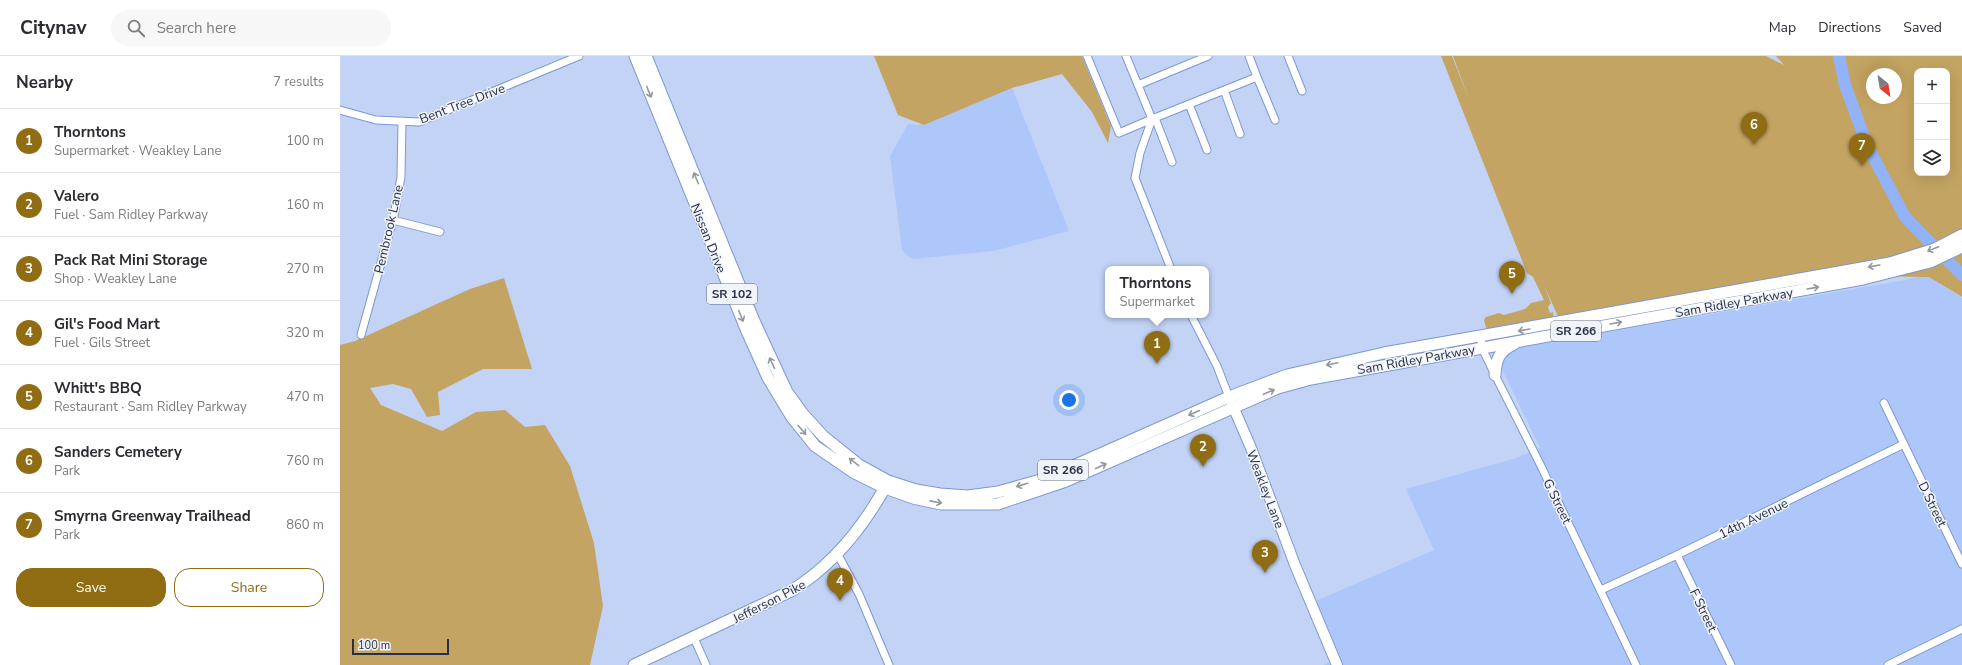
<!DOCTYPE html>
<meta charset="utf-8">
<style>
:root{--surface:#fff;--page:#f7f7f7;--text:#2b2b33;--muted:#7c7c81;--line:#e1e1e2;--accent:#906d12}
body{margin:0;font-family:"Nunito Sans",sans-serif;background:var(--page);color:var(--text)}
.controls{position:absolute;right:12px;top:12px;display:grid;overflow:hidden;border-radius:8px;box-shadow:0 4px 16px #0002}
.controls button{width:36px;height:36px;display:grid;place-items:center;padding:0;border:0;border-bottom:1px solid var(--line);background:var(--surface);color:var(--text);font:20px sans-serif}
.compass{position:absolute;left:1526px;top:12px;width:36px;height:36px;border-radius:50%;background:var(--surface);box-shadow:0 4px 16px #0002;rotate:150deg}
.scale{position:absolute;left:12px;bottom:10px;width:97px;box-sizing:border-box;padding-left:4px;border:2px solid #263147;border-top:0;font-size:11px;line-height:14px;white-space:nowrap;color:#263147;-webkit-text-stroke:3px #f0f3fa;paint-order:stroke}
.you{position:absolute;left:729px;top:344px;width:14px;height:14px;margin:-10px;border:3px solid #fff;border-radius:50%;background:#1a73e8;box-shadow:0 0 0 6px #1a73e833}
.badge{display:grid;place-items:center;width:26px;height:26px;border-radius:50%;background:var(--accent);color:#fff;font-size:13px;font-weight:700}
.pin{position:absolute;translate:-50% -33px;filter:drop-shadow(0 1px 2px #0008)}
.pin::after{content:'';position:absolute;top:21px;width:14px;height:12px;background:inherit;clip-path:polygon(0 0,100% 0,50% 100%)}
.popup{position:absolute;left:765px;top:210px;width:104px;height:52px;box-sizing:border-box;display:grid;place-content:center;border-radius:8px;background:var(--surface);filter:drop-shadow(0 1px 3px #0005);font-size:13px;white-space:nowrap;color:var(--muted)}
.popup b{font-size:15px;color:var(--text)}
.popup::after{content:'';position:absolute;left:50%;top:100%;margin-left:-8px;border:8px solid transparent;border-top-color:var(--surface)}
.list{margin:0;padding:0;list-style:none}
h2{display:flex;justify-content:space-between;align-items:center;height:52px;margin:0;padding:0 16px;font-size:17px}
h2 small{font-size:13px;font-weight:400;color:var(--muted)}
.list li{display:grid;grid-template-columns:26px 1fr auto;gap:12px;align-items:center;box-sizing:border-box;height:64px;padding:0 16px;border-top:1px solid var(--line)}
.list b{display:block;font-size:15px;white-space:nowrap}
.list p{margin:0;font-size:13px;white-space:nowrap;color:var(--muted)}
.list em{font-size:13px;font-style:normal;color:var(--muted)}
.actions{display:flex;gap:8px;padding:12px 16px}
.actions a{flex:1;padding:9px 0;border:1px solid var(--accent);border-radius:16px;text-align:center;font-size:14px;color:var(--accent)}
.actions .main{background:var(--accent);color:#fff}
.icon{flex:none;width:22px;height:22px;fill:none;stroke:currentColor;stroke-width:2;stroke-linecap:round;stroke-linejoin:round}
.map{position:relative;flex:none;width:1622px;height:609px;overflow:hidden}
header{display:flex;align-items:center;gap:24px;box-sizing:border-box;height:56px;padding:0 20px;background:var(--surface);border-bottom:1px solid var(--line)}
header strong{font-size:19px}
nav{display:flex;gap:22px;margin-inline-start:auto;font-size:14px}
.search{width:280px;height:36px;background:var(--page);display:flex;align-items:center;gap:10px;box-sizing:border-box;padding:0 14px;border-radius:22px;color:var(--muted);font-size:15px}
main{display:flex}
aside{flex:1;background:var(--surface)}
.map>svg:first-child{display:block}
</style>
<header>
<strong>Citynav</strong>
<div class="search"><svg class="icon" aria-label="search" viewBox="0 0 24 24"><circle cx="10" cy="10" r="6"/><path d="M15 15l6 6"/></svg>Search here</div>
<nav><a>Map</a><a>Directions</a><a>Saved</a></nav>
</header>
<main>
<aside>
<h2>Nearby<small>7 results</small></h2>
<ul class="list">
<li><span class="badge">1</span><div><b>Thorntons</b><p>Supermarket · Weakley Lane</p></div><em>100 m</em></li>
<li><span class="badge">2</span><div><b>Valero</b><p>Fuel · Sam Ridley Parkway</p></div><em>160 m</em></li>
<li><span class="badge">3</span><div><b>Pack Rat Mini Storage</b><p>Shop · Weakley Lane</p></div><em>270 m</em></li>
<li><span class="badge">4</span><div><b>Gil's Food Mart</b><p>Fuel · Gils Street</p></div><em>320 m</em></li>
<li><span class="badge">5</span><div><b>Whitt's BBQ</b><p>Restaurant · Sam Ridley Parkway</p></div><em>470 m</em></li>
<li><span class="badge">6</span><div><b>Sanders Cemetery</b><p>Park</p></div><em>760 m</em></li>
<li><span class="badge">7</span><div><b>Smyrna Greenway Trailhead</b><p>Park</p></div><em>860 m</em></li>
</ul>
<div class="actions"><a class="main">Save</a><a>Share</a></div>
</aside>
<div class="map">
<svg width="1622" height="609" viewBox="0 0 1622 609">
<rect width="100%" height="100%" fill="#c2d3f6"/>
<path fill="#adc7fa" d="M672,32L729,175L653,195L574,203L566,199L562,193L550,100L568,68L584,69Z
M1585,218L1622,242V609H983L995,604L971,547L1094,494L1066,433L1176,402L1200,392L1154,296L1565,224Z"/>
<path fill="#c4a462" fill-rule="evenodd" d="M534,0H742L771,70L768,87L752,56L722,18L672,32L584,69L558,59Z
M1101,0H1112L1130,46L1113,0H1426L1444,9L1436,0H1622V241L1589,221L1515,220L1516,210L1220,265L1204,229L1211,247L1208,251L1210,257L1213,256L1214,265L1147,275L1144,264L1146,261L1159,257L1164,259L1185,253L1191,247L1204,244L1193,221L1187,217ZM1577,15H1607V117H1577ZM1532,18H1556V42H1532Z
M164,222L192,313H143L98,336L100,359L87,361L71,333L53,328L30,332L41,349L102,375L136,356L165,354L185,371L205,369L230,410L254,487L263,550L250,609H0V289L15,285L130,233Z"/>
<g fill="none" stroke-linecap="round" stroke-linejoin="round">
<path stroke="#92b3f8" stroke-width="12" d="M1499,0L1505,29L1527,89L1565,161L1622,219"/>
<g stroke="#7d98cf" stroke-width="9">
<path id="minor" d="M747,0L779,77L812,63L786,0
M948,0L962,35
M917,21L935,64
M798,29L868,0
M884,34L900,78
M849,48L867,94
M0,54L36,64L79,66L239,0
M815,62L832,106
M53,164L100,176
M831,213L795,122L800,97L812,63L917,21L909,0
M851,259L877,310L889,341
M21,279L54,160L61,121L62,66
M1141,282L1142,292L1155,319L1200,408L1296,609
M1544,347L1622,508
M498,499L519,538L549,609
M1337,499L1391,609
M1261,534L1337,499L1564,388
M354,582L366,609
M1548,609L1622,573"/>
</g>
<g stroke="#7d98cf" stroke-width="12">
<path id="secondary" d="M889,341L911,392L955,509L997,609"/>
</g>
<g stroke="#7d98cf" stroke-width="13">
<path id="primary" d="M295,0L406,273L428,322L451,360L475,390L513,416L545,432L573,442L601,448H658L726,425L938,332L971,323L1523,223L1590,206L1622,191
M306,0L414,265L447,336L463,358L483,380L519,409L548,425L576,434L600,438L628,440L658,436L704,423L889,341L947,319L1044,297L1550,207L1595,193L1622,179
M1155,319C1156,303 1159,295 1174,288
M294,609L451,535C485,514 510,487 532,453C537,445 543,436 547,427"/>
</g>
<use href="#minor" stroke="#fff" stroke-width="7"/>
<use href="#secondary" stroke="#fff" stroke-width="10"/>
<use href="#primary" stroke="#fff" stroke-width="11"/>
</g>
<defs><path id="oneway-shaft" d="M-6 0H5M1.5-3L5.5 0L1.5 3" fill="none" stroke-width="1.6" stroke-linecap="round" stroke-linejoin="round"/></defs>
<g stroke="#9298a3">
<use href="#oneway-shaft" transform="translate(309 36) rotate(68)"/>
<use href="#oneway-shaft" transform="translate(356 122) rotate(-112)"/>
<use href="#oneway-shaft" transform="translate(1593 193) rotate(158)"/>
<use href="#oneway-shaft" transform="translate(1534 210) rotate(170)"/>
<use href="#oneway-shaft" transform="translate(1473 232) rotate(-10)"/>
<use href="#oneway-shaft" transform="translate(401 260) rotate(68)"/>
<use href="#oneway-shaft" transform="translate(1276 267) rotate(-10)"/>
<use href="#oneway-shaft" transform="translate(1184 274) rotate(170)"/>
<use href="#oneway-shaft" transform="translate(432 307) rotate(-115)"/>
<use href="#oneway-shaft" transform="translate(992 308) rotate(168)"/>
<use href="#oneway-shaft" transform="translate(929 336) rotate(-23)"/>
<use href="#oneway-shaft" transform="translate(854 357) rotate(156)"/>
<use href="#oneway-shaft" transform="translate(462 374) rotate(50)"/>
<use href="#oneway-shaft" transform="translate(514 406) rotate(-142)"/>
<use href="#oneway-shaft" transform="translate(761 410) rotate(-24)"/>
<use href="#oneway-shaft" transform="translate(682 429) rotate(164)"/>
<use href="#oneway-shaft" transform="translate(596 446) rotate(11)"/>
</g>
<g text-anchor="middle" stroke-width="3" stroke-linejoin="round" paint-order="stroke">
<g fill="#f0f3fa" stroke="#636b7d" stroke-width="1">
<rect x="367" y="228" width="50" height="20" rx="3"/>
<rect x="1211" y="265" width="50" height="20" rx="3"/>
<rect x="698" y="404" width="50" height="20" rx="3"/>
</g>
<g font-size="12" font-weight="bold" fill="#263147">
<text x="392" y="242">SR 102</text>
<text x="1236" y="279">SR 266</text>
<text x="723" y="418">SR 266</text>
</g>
<g font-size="13" fill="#263147" stroke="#f0f3fa">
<text transform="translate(122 47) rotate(-21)" y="5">Bent Tree Drive</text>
<text transform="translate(48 173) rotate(-77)" y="5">Pembrook Lane</text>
<text transform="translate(369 182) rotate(68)" y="5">Nissan Drive</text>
<text transform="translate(1394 246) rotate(-10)" y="5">Sam Ridley Parkway</text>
<text transform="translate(1076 303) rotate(-10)" y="5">Sam Ridley Parkway</text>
<text transform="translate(926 433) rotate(69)" y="5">Weakley Lane</text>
<text transform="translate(1218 445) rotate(64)" y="5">G Street</text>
<text transform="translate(1593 448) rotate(64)" y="5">D Street</text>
<text transform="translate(1413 462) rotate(-26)" y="5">14th Avenue</text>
<text transform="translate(429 545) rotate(-27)" y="5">Jefferson Pike</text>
<text transform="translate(1364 554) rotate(64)" y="5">F Street</text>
</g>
</g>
</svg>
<div class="controls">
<button>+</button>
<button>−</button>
<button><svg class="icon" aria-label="layers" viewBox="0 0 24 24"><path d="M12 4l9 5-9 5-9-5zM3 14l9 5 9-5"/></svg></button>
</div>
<svg class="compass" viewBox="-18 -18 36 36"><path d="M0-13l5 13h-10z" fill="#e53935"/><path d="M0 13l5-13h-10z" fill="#7c7c81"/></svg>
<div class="scale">100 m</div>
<div class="you"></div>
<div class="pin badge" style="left:817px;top:308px">1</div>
<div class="popup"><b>Thorntons</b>Supermarket</div>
<div class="pin badge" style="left:863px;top:411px">2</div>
<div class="pin badge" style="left:925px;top:517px">3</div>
<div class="pin badge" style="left:500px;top:545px">4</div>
<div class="pin badge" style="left:1172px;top:238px">5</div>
<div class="pin badge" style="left:1414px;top:89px">6</div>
<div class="pin badge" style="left:1522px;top:110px">7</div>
</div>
</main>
